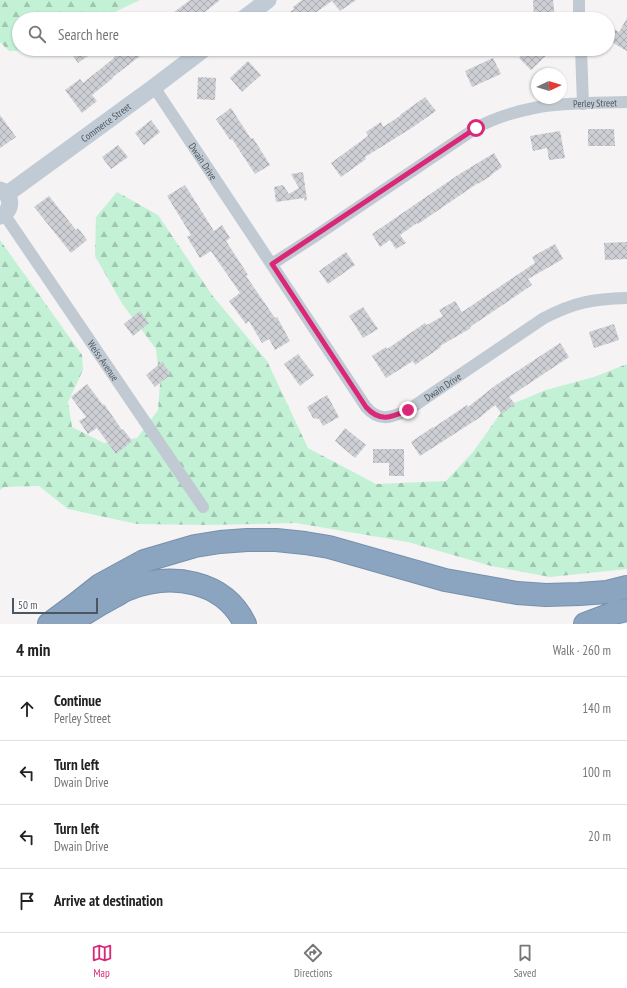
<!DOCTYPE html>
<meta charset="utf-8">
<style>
:root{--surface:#fff;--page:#f6f6f6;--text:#222;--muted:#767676;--line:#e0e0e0;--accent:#db2777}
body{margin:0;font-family:"PT Sans Narrow",sans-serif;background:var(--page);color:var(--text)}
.compass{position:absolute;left:531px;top:68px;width:36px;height:36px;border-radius:50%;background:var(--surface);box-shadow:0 1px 3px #0004;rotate:86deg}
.scale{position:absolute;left:12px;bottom:10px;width:86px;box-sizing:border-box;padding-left:4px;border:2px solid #4a5661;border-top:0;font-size:11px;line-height:14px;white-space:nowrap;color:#4a5661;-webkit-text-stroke:3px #fff;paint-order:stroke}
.stop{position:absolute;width:12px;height:12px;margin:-9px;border:3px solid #db2777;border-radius:50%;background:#fff}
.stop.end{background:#db2777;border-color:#fff;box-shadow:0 1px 4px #0008}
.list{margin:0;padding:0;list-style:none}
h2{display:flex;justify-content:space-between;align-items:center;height:52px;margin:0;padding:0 16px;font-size:17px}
h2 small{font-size:13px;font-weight:400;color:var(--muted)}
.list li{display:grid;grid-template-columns:26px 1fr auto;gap:12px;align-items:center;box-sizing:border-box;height:64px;padding:0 16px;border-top:1px solid var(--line)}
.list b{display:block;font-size:15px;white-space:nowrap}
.list p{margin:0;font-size:13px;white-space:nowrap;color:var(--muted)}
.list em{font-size:13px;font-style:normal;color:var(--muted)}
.icon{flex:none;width:22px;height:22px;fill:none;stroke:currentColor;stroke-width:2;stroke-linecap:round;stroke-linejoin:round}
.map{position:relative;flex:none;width:627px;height:624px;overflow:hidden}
.search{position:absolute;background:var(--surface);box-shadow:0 1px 3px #0004;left:12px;right:12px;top:12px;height:44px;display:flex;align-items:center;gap:10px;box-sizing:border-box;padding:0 14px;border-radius:22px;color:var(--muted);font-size:15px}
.sheet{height:308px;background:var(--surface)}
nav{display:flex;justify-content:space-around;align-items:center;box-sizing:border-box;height:56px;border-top:1px solid var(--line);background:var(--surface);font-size:11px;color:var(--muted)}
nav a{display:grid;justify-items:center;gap:2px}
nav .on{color:var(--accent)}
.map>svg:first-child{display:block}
</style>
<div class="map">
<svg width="627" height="624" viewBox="0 0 627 624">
<defs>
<pattern id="forest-firs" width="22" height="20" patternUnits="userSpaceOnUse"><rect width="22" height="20" fill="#c3f1d5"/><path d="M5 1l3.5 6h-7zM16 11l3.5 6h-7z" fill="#a0c6b0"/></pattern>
<pattern id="building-cross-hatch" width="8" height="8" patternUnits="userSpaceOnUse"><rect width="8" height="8" fill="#cdcfd5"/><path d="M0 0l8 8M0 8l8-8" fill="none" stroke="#a8abb0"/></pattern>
</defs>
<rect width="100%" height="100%" fill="#f5f3f3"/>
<path fill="url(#forest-firs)" d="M0,0H140L100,19H19V49H38L35,50L9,51L0,42Z
M117,192L158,215L212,295L267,361L308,448L376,484L446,481L473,452L505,407L546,390L594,377L627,364V569L550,577L491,566L408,542L296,523L205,525L137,524L68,509L39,486L4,487L0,490V240L82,355L83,370L68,402L72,427L104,443L137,438L158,410L160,384L156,349L123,305L95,256L96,217Z"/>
<path fill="url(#building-cross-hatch)" d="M190,0H220L196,19H165Z
M302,0H356L340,11L332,1L311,16L313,19H280L294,9L293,7Z
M533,0H553L555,19H534Z
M627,18V51L608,40V25L619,32Z
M68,49H98L78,63Z
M124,49H149L113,77V78L92,95L97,101L82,113L65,90L80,79L83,83L114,58V57Z
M528,49H553L531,70L519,58Z
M493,58L501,74L472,87L465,71Z
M248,61L261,75L242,92L230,78Z
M198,77L216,78L215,100L197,99Z
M425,97L436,111L410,129L365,157L366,159L341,177L331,163L368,136L366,132L381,122L383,127L400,116V115Z
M231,108L251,139L253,138L270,165L255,174L232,139L230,140L216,119Z
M0,115L16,137L0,148Z
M151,120L160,132L144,145L135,133Z
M588,129H614L615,146H588Z
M560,131L565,158L549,160L547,148L533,151L530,136Z
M118,145L128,157L111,169L102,157Z
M494,153L502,167L492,174V175L478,184V183L418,224L417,223L400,235L406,243L396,249L390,240L380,247L372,234L458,175Z
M303,172L307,200L305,201L304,198L276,202L274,187L283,185L289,194L299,188L291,174Z
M185,185L214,231L222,225L230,238L226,241L248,275L246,276L275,318L277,317L290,341L275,350L269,339L262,343L249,321L246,324L229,301L240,293L211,251L200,258L187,237L191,235L167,196Z
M49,196L76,230L78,228L87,240L71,253L34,207Z
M627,242V259L605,260L604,243Z
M555,244L563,259L528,279L532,285L470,327L471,328L440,346L441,347L415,365L413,361L386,378L372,356L386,347L387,349L425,323L427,325L443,316L439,310L455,301L462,312L535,263L532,257Z
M346,252L355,265L328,284L319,271Z
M363,307L378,329L363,338L349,316Z
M140,311L149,323L133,336L124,324Z
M614,324L619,340L594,348L589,332Z
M560,343L569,357L509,397L515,404L502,414L495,405L479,418L420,456L411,442L433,427V428L467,405L468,407L496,385Z
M298,354L314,375L300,386L284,364Z
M162,362L171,374L155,387L146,375Z
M87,384L103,405L104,404L122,430L123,429L132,441L116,454L97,428L88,434L79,421L86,417L71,397Z
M327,395L339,417L323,426L319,419L313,418L307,407Z
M345,428L366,445L355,458L335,441Z
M373,449H404V476H389V463H373Z"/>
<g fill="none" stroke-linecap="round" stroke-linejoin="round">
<g stroke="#7690ad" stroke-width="24">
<path id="highway" d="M78,618C90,610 102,603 115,596C119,594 124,590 128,589C171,572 224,580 245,624
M49,624L76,604L100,585L144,561L195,546L220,542L247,540H276L305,543L329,547L445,580L517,593L546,595L579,594L607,592L627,587
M585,624L614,613L627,610"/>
</g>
<g stroke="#c1cad2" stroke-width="12">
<path d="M579,0V19"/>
<path d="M581,49L583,104"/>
<path id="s1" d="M154,87L366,407C380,423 392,417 408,410L544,318C575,302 593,299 627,298"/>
<path id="s2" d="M4,214L203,507"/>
<path id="s3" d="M272,264L317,235L476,128C494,118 514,112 534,108C563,102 598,103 627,102"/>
</g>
<g stroke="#c1cbd6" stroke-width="17">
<path d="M243,19L268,0"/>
<path d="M0,190C13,195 13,211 0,216"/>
<path id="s4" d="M7,194L154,87L204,49"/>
</g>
<use href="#highway" stroke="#8ba5c1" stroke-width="22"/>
</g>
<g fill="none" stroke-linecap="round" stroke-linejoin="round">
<path stroke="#db2777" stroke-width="5" d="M408,410C392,417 380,423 366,407L272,264L476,128"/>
</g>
<g text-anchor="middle" stroke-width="4" stroke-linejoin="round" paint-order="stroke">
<g font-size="10" fill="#4a5661" stroke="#fff">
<text dy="4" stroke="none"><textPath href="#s3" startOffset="368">Perley Street</textPath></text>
<text dy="4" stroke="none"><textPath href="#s4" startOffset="122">Commerce Street</textPath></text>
<text dy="4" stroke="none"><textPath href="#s1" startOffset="89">Dwain Drive</textPath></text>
<text dy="4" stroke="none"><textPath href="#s2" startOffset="177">Weiss Avenue</textPath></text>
<text dy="4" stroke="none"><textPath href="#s1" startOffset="472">Dwain Drive</textPath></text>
</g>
</g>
</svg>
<svg class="compass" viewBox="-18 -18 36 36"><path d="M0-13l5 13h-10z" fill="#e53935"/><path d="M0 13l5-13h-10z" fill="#767676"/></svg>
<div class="scale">50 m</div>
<div class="stop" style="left:476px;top:128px"></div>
<div class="stop end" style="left:408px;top:410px"></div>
<div class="search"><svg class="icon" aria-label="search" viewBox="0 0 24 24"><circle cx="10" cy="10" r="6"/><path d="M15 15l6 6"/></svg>Search here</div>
</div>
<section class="sheet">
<h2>4 min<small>Walk · 260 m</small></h2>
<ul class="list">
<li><svg class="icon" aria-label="ahead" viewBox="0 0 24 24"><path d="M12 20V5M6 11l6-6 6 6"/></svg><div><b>Continue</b><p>Perley Street</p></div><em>140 m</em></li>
<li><svg class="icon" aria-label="left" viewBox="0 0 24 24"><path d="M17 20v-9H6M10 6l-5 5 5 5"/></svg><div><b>Turn left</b><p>Dwain Drive</p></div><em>100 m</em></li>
<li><svg class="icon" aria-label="left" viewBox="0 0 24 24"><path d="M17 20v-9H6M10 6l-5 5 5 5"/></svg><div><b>Turn left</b><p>Dwain Drive</p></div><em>20 m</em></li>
<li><svg class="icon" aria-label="arrive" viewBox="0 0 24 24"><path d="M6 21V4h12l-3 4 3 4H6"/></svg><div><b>Arrive at destination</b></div></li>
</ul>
</section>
<nav>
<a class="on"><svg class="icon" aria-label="map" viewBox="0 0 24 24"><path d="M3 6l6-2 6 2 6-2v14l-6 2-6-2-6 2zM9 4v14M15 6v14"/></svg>Map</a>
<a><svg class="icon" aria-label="directions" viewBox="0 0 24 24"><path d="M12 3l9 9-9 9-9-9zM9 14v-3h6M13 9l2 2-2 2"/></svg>Directions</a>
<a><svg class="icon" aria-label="saved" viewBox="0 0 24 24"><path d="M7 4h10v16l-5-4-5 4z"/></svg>Saved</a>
</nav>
